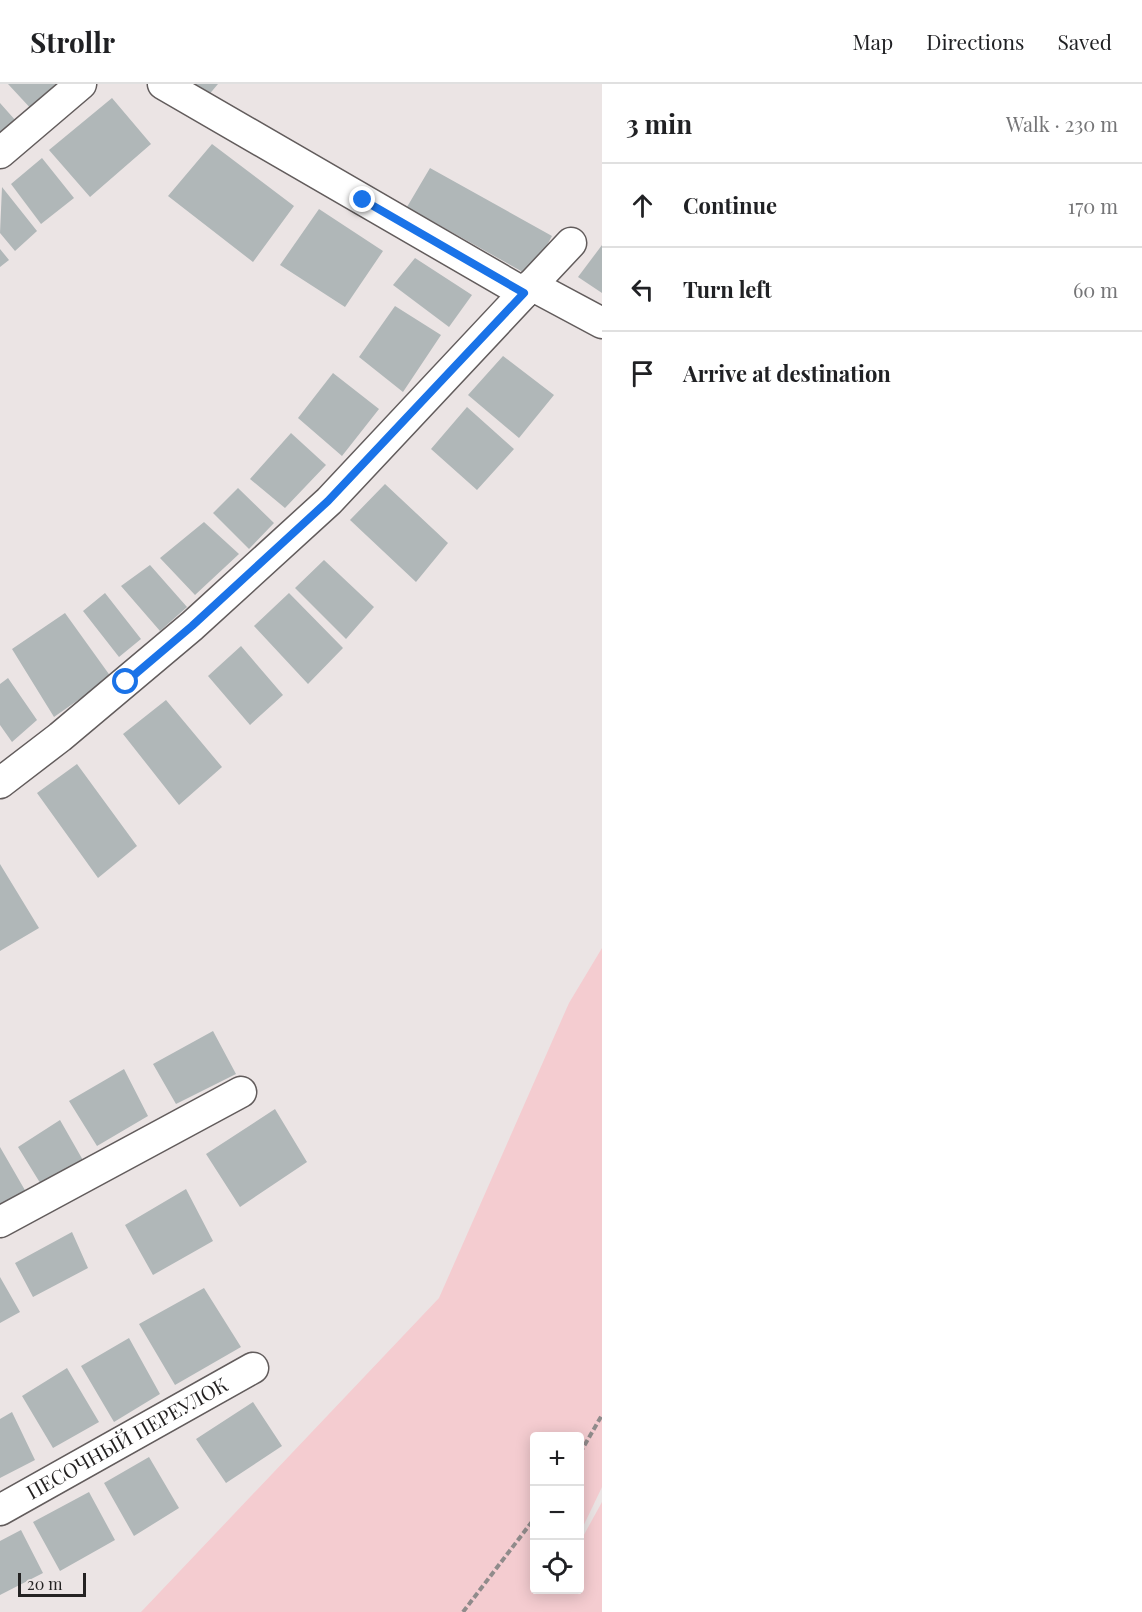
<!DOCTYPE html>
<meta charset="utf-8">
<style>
:root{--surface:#fff;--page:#f6f6f6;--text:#202124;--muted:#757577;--line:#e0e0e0}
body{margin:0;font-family:"Playfair Display",serif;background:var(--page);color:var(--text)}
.controls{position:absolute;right:18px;bottom:18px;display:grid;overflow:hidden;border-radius:6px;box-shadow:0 3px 15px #0003}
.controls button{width:54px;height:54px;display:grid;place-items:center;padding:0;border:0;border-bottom:2px solid var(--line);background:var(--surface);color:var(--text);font:30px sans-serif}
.scale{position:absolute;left:18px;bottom:15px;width:68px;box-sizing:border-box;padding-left:6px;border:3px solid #242222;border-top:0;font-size:16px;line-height:21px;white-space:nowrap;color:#242222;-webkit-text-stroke:4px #ebe4e4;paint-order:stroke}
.stop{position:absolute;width:18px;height:18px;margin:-14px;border:4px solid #1a73e8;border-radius:50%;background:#fff}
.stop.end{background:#1a73e8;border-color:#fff;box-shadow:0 2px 6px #0008}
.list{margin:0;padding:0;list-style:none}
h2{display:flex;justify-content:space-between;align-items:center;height:78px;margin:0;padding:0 24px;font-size:26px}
h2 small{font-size:20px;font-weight:400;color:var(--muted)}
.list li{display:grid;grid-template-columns:39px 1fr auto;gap:18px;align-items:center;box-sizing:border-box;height:84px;padding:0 24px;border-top:2px solid var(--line)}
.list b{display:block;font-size:22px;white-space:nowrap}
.list em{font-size:20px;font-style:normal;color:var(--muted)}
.icon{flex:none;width:33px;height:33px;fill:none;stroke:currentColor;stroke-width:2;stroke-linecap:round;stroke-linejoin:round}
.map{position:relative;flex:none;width:602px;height:1528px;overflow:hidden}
header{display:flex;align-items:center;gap:36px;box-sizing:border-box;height:84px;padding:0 30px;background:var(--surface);border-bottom:2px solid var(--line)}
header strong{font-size:28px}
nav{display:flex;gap:33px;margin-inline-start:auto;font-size:21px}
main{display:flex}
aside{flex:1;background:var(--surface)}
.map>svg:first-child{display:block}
</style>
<header>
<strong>Strollr</strong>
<nav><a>Map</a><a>Directions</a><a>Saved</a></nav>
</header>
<main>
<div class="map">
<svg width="602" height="1528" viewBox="0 0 602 1528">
<rect width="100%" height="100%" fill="#ebe4e4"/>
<path fill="#f4ccd0" d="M602,864V1403L580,1449V1352H534V1506H580V1458L602,1418V1528H141L439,1214L569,919Z"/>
<path fill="#b0b7b8" d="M8,0H63L34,28Z
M193,0H218L207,13Z
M112,14L151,60L90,113L49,66Z
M0,19L16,37L0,51Z
M212,60L294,122L253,178L168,112Z
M42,74L74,114L41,140L11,100Z
M430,84L552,152L530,192L407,123Z
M2,103L37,147L15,167L0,149Z
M319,125L383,167L345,223L280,181Z
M602,161V209L578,193Z
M0,165L9,176L0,183Z
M415,174L472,211L449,243L393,201Z
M395,222L441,251L403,308L359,273Z
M503,272L554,311L519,354L468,311Z
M333,289L379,325L342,372L298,334Z
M467,323L514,365L477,406L431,365Z
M291,349L326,381L285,424L250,395Z
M385,400L448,459L416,498L350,436Z
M238,404L274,439L249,465L213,429Z
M204,438L239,470L195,511L160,474Z
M324,476L374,523L346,555L295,504Z
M150,481L187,523L160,547L121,502Z
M105,509L141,555L119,573L83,527Z
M289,509L343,564L308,600L254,542Z
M65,529L111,593L54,633L12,565Z
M241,562L283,611L250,641L208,592Z
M8,594L37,636L12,658L0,641V600Z
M166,616L222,683L179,721L123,650Z
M77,680L137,762L98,794L37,709Z
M0,780L39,844L0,867Z
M213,947L236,990L176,1020L153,980Z
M124,985L148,1032L97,1062L69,1017Z
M275,1025L307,1078L240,1123L206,1070Z
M60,1036L84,1078L42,1102L18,1063Z
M0,1063L26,1108L0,1122Z
M186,1105L213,1157L153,1191L125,1141Z
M72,1148L88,1184L33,1213L15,1179Z
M0,1193L20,1228L0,1239Z
M204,1204L241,1263L175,1301L139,1240Z
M129,1254L160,1310L114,1338L81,1282Z
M67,1284L99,1338L53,1364L22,1312Z
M253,1318L282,1362L226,1399L196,1355Z
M12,1328L35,1376L0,1394V1335Z
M149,1373L179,1424L134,1452L104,1399Z
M89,1408L115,1456L60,1487L33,1438Z
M21,1446L43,1489L0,1511V1457Z"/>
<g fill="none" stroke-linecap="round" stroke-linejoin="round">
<g stroke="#625c5c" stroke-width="33">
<g id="minor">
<path d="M163,0L524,209"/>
<path d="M0,69L81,0"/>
<path d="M531,201L602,239"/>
<path d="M0,699L60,653L192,542L329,417L571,159"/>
<path d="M0,1138L241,1008"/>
<path id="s1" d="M0,1426L253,1284"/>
</g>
</g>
<path stroke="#908b8b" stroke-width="4" stroke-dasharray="6 3" stroke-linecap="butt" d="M580,1369L602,1331
M463,1528L534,1435"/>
<use href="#minor" stroke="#fff" stroke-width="30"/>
</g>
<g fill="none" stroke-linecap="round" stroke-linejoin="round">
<path stroke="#1a73e8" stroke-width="8" d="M126,598L192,542L328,417L524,209L363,116"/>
</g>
<g text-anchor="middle" stroke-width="5" stroke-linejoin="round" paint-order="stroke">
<g font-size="20" fill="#242222" stroke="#ebe4e4">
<text dy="7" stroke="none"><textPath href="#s1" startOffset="146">ПЕСОЧНЫЙ ПЕРЕУЛОК</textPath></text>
</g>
</g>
</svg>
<div class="controls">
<button>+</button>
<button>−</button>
<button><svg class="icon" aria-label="locate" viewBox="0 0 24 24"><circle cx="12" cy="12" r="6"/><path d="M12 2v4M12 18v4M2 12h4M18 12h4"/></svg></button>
</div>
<div class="scale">20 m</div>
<div class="stop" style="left:126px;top:598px"></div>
<div class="stop end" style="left:363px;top:116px"></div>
</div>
<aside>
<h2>3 min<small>Walk · 230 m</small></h2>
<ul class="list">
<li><svg class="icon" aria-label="ahead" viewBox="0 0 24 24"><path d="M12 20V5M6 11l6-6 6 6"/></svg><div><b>Continue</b></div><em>170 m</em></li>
<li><svg class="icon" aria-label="left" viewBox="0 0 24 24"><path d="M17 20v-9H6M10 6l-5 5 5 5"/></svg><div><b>Turn left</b></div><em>60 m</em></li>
<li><svg class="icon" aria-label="arrive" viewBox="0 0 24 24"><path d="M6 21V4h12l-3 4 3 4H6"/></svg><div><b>Arrive at destination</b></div></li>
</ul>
</aside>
</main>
